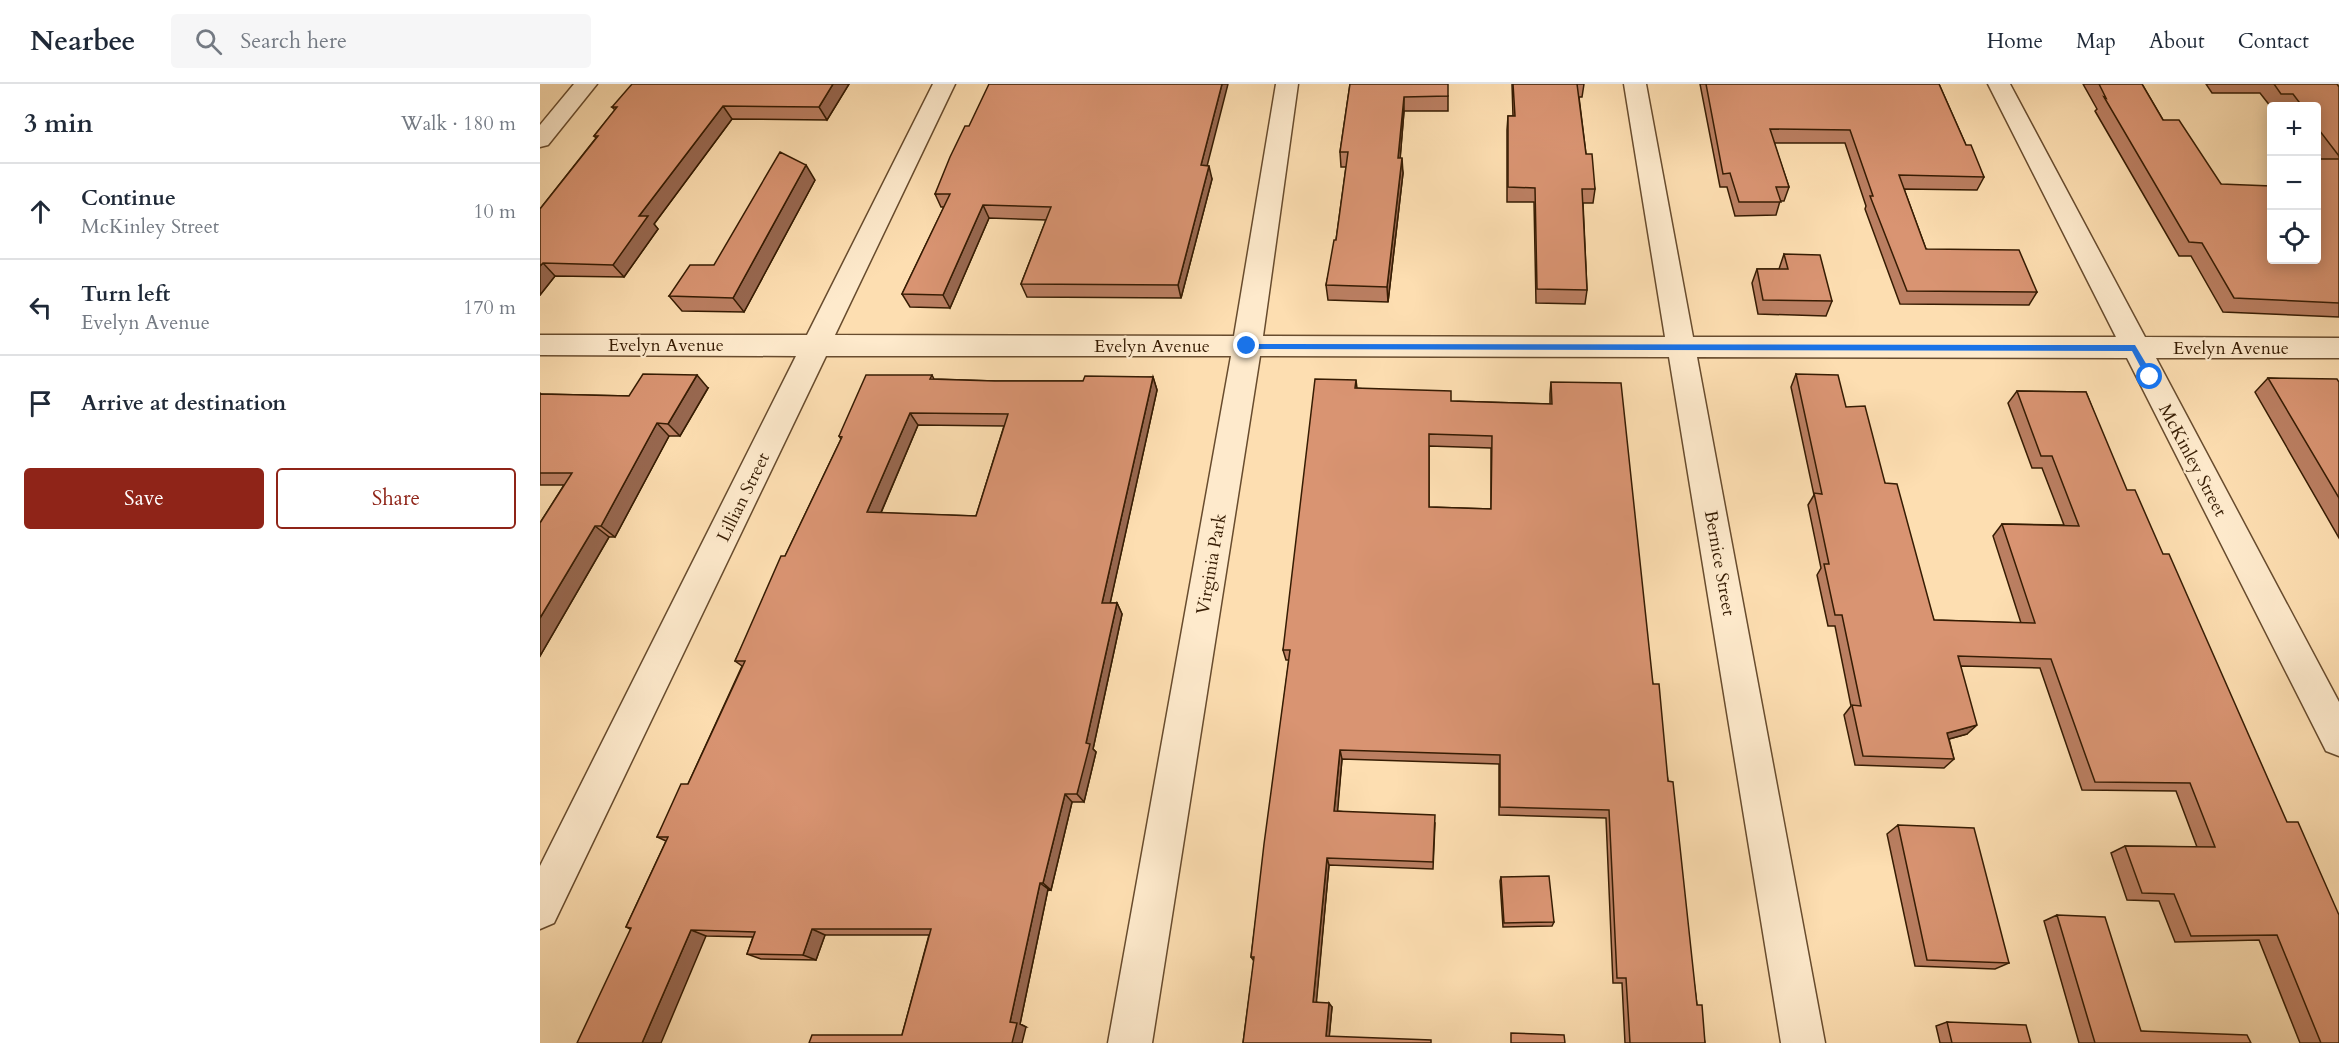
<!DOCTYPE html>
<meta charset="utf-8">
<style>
:root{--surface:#fff;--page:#f6f6f7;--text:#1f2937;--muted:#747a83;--line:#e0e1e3;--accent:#8f2418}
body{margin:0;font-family:Cardo,serif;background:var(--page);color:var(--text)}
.controls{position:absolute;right:18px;top:18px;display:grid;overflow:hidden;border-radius:6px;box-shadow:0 3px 15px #0003}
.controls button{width:54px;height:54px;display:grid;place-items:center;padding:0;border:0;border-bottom:2px solid var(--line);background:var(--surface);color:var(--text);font:30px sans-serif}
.stop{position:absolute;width:18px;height:18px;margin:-14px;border:4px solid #1a73e8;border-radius:50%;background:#fff}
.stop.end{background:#1a73e8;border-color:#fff;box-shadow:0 2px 6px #0008}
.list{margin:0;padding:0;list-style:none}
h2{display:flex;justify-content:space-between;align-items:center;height:78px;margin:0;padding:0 24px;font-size:26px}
h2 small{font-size:20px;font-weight:400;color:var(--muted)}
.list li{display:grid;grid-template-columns:39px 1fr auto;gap:18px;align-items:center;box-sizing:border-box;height:96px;padding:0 24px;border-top:2px solid var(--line)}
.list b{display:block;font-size:22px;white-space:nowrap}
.list p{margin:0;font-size:20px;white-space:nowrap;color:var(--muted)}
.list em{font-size:20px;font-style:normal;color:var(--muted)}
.actions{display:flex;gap:12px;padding:18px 24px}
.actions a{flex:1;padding:14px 0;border:2px solid var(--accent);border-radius:6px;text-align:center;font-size:21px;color:var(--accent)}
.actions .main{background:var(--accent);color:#fff}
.icon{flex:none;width:33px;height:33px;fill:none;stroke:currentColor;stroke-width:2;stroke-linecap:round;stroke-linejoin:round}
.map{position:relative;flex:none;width:1799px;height:959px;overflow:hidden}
header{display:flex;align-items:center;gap:36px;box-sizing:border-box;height:84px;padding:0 30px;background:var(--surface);border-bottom:2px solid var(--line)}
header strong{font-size:28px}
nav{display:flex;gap:33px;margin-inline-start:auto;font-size:21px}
.search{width:420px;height:54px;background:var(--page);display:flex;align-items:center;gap:15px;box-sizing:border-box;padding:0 21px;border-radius:6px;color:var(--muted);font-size:22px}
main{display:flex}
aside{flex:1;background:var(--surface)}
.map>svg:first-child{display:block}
</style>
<header>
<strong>Nearbee</strong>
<div class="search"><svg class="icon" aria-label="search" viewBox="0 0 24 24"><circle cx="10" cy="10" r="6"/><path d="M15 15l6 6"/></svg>Search here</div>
<nav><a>Home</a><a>Map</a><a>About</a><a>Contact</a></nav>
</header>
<main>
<aside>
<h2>3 min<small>Walk · 180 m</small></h2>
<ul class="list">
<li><svg class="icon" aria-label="ahead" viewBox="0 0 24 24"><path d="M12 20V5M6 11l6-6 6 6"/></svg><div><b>Continue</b><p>McKinley Street</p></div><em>10 m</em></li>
<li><svg class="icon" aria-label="left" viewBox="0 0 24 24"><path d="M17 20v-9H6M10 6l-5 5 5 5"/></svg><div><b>Turn left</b><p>Evelyn Avenue</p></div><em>170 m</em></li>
<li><svg class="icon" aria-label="arrive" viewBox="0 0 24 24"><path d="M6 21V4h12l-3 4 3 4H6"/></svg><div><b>Arrive at destination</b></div></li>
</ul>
<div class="actions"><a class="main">Save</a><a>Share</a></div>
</aside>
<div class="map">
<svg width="1799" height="959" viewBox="0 0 1799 959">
<rect width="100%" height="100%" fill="#fddeb1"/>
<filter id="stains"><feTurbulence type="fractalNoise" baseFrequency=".00333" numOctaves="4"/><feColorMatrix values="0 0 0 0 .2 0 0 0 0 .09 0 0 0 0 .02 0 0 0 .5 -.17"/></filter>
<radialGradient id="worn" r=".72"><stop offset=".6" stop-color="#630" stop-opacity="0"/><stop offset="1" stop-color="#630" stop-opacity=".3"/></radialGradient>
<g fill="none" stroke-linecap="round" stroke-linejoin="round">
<g stroke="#684c2e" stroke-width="3">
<path id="minor" d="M34,0H57L8,61L0,63V41Z
M393,0H415L295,251L694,252L736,0H758L723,252L1125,253L1084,0H1106L1153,253H1576L1448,0H1470L1605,253L1799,254V274H1616L1799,618V672L1786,667L1587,274L1157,273L1285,959H1241L1129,273L720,272L612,959H568L691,272H286L14,839L0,845V782L256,272L0,271V251H267Z"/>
</g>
<use href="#minor" fill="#feeacc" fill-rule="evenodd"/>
</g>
<path fill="#bb7f62" stroke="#361c03" stroke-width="1.5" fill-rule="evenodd" d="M309,0L287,36L192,35L114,140L118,145L84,193L15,192L0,211V125L56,54L54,52L75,26L72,23Z
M810,0L908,12V27H864L860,74L863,89L848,218L788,216L786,201L796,156L806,83H801L800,68Z
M972,0H1044L1042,13H1039L1046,70L1055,105L1053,119H1043L1047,206L1045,220L996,219L994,118H967V46L968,32H973Z
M1160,0H1399L1426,61L1444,93L1437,106L1364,105L1386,165L1497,208L1489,221L1360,220L1325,125L1326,122L1305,59H1234L1249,103L1244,117H1240L1236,131L1195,132L1187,103H1180Z
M1543,0H1602L1623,36L1681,100L1731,176L1780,75L1776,71V22H1731V23L1720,9H1672L1666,0H1797L1799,3V233L1683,228L1651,172H1639L1555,27L1557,25Z
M667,82L672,95L641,214L487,213L481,200L506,136L449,134L410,224L370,223L362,210L404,123H401L395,110Z
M275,96L204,228L142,227L129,212L174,181Z
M1244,170L1292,217L1286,232L1218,230L1212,199L1217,185H1239Z
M1256,290L1306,323L1345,399L1394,536L1481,539L1453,452L1462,440L1524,441L1502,384H1492L1468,319L1477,307L1546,308L1799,959H1760L1719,856L1635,858L1619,817L1587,816L1571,769L1585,762L1657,763L1636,707L1542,706L1500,584L1421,582L1427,650L1409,655L1414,675L1404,684L1315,681L1304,631L1311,622L1295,542H1288L1277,491L1281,484L1268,421L1274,411L1251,303Z
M392,291L394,295L455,297H543L613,293L617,306L570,519H577L582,530L553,665L556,668L544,718H532L511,806L508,805L480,940L486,943L362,951L389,851H285L276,876L221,875L207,870L213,853L166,852L90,845L86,843L126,757L117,753L148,700L202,582L195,577L301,355L299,352ZM378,341L464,342L436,432L341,429Z
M1728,294L1799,298V454L1715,308Z
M816,296L817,304L911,317L1010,320V310L1011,298L1113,600L1128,697L1157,921L1165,959H1085L1082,899H1073L1066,734L959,731V680L802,675L797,727L895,739L893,785L789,781L776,918L792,923L789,952L703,959L714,877L711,873L749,576H746L743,566ZM889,362L951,364V425L889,423Z
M168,304L140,352H129L75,453H69L0,572V439L24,401H0V309L1,310L89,312Z
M1358,741L1469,879L1455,885L1375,882L1347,750Z
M961,793L1014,838L1012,842L963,843L960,797Z
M1517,831L1601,947L1711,959H1539L1504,837Z
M1407,938L1491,959H1400L1396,942Z"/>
<path fill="#986850" stroke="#361c03" stroke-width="1.5" d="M293,0H309L287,36L279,23Z
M682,0H688L664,94L661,81Z
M864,13V27L859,89L858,74Z
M183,22L192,35L114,140L118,145L84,193L73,181L99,132Z
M862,74L863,89L848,218L847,203Z
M266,81L275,96L204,228L193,214Z
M669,82L672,95L641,214L638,201Z
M443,121L449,134L410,224L403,211Z
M3,179L15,192L0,211V182Z
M157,291L168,304L140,352L128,340Z
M613,293L617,306L568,529L562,519Z
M370,329L378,341L336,440L327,428Z
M117,339L129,352L75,453L61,442Z
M55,442L69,453L0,572V534Z
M577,519L582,530L553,665L556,668L544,718L537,710L546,659Z
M1437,641L1427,650L1398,658L1407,649Z
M800,666L802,675L797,735L794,727Z
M525,710L532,718L511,806L503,799Z
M787,774L789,781L776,923L773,918Z
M500,799L508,805L480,940L486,943L482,959H472L470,938Z
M272,845L285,851L276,876L263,871Z
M151,846L166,852L121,959H102Z
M789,919L792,923L789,956L786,952Z"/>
<path fill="#d99472" stroke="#361c03" stroke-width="1.5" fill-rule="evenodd" d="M92,0H293L279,23L183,22L99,132H108L73,181L3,179L0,182V125L58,52H54L77,23H72Z
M449,0H682L661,81L669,82L638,201L481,200L511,123L443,121L403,211L362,210L410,110H395L410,73L425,42H429Z
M810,0H908V12L864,13L858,74H862L847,203L786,201L794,156H796L808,68H800Z
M973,0H1037L1046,70H1052L1055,105H1042L1047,206L997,205L995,104L968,103V32H975Z
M1166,0H1399L1426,61H1431L1444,93L1359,91L1386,165L1479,166L1497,208L1367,207L1330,112H1333L1310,46L1230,45L1249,103H1236L1241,118H1199L1190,89L1183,90Z
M1559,0H1602L1623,36H1639L1681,100L1731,102V176H1776V75H1799V219L1694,214L1662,159L1649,158L1564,13L1566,14Z
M1734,0H1797L1799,3V72L1776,42V22H1762L1753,10H1741Z
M240,68L266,81L193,214L129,212L150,181H174Z
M1244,170L1280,171L1292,217L1223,216L1217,185H1248Z
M103,290L157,291L128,340L117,339L61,442H55L0,534V439L32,389H0V310L89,312Z
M1256,290L1298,291L1306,323L1325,322L1345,399L1357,400L1394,536L1495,539L1462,440L1539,442L1512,372H1501L1477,307L1546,308L1587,406H1595L1623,470H1629L1747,738H1758L1799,831V959H1781L1737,851L1651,852L1634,810L1602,809L1585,762L1675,763L1650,699L1555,698L1511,575L1418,572L1437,641L1407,649L1414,675L1323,672L1312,621L1321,622L1302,531H1295L1284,480H1289L1274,409L1282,410Z
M326,291H392L390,295L455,297H543L545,292L613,293L562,519H577L546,659L550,660L537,710H525L503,799H500L470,938L477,939L472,959H269L272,951H362L391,845H272L263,871L207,870L215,848L151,846L102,959H37L91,844L86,843L128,753H117L141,700H148L205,577H195L241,472H245L302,353L299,352ZM370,329L468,330L436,432L327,428Z
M1728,294L1797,295L1799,298V414Z
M775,295L816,296L815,304L911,307V317L1012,320L1011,298L1081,299L1113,600H1119L1128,697L1133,698L1157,921H1162L1165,959H1090L1086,894H1077L1069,726L960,723V671L800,666L794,727L895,731L893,778L787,774L773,918L789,919L786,952L891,956V959H703L714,873H711L724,760L750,566H743ZM889,350L952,352L951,425L889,423Z
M1358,741L1434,744L1469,879L1387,876Z
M1009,792L1014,838L964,839L961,793Z
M1517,831L1565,833L1601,947L1707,951L1711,959H1555Z
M1407,938L1486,941L1491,959H1412Z
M971,949L1024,951L1025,959H971Z"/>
<path fill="#1a73e8" d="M704,260L1595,261L1614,293L1607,295L1592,267L707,265L704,264Z"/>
<g text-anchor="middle" stroke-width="4.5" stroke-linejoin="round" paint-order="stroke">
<g font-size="18" fill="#361c03" stroke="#feeacc">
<text x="126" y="267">Evelyn Avenue</text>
<text x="612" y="268">Evelyn Avenue</text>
<text x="1691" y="270">Evelyn Avenue</text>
<text transform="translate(1653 376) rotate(62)" y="6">McKinley Street</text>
<text transform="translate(203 413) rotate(-64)" y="6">Lillian Street</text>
<text transform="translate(1180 479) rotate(80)" y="6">Bernice Street</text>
<text transform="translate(671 480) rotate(-80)" y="6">Virginia Park</text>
</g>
</g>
<rect width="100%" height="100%" filter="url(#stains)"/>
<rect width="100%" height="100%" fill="url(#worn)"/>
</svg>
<div class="controls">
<button>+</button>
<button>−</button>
<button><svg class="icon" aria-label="locate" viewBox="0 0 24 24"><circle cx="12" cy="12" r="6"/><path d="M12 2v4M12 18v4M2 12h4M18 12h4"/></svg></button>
</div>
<div class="stop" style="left:1610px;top:293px"></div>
<div class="stop end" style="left:707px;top:262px"></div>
</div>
</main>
